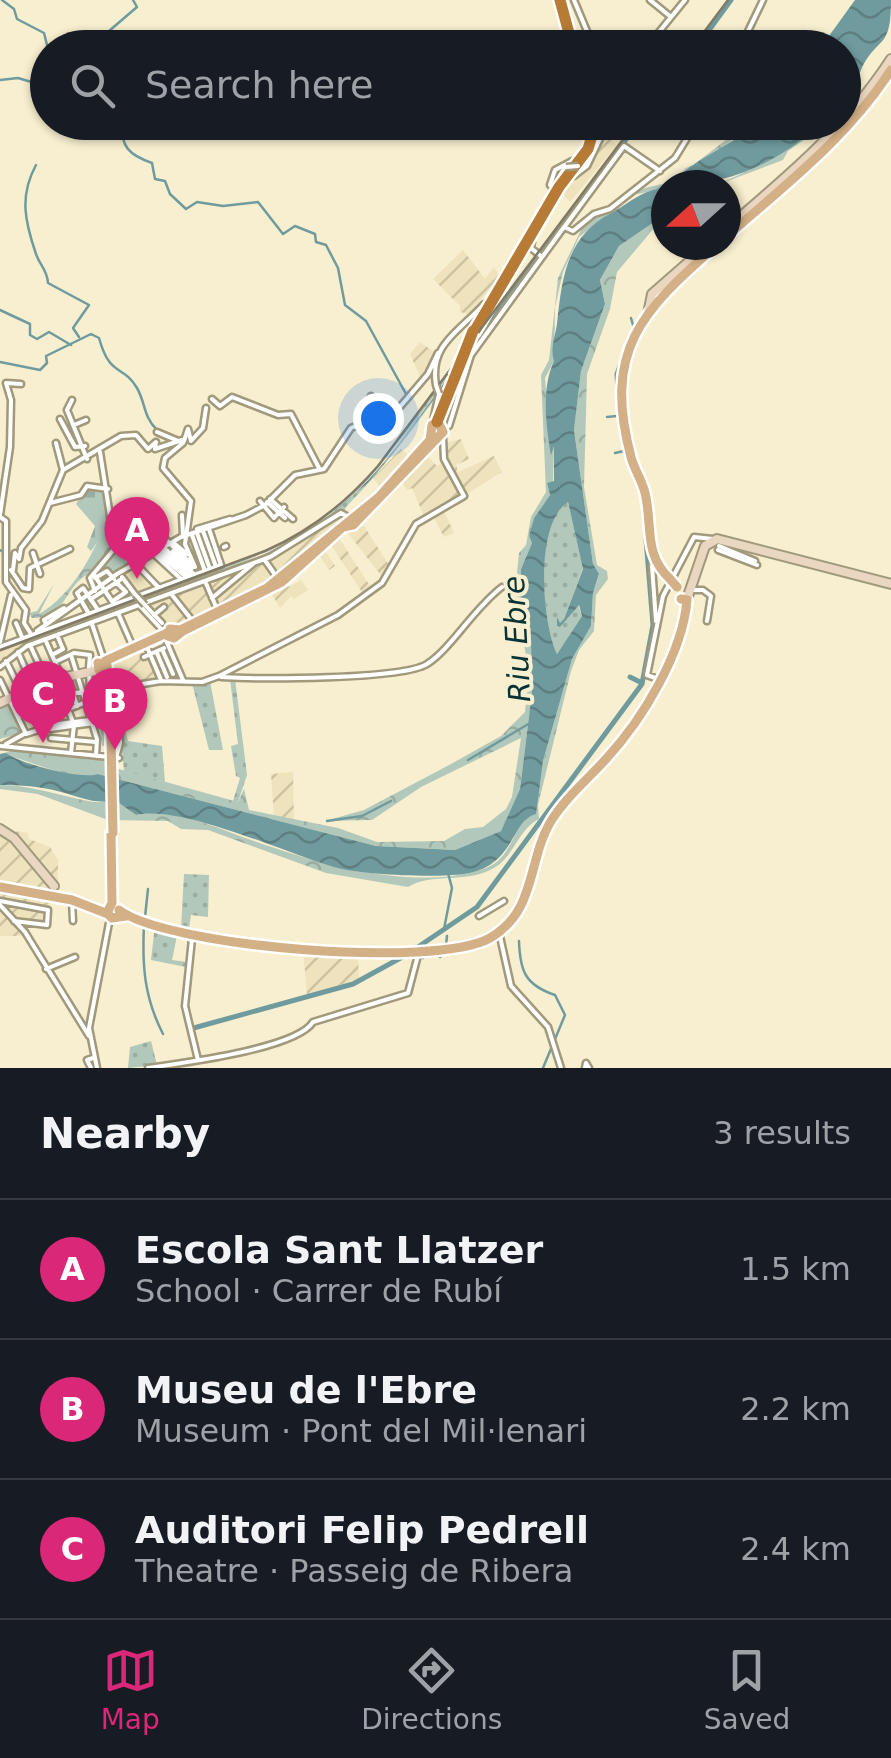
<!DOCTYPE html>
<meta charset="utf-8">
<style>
:root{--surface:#171b24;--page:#242831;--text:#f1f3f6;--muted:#9ea1a6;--line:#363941;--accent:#db2777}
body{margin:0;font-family:"DejaVu Sans",sans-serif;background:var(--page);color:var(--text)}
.compass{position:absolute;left:651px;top:170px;width:90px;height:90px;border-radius:50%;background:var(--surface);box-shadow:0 2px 8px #0004;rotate:249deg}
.you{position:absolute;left:378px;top:418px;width:35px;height:35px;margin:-25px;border:8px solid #fff;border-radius:50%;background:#1a73e8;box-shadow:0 0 0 15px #1a73e833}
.badge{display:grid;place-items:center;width:65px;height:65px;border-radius:50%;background:var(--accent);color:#fff;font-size:32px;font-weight:700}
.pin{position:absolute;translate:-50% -82px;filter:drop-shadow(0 2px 5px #0008)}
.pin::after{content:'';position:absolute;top:52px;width:35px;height:30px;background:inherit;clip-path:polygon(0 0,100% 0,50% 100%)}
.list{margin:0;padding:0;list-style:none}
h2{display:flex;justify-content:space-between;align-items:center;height:130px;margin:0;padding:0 40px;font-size:42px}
h2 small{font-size:32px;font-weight:400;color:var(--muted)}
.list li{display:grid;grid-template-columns:65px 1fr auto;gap:30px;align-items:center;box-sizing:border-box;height:140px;padding:0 40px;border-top:2px solid var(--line)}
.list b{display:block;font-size:38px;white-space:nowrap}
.list p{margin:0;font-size:32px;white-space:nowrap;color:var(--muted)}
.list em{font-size:32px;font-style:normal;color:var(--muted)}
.icon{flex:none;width:55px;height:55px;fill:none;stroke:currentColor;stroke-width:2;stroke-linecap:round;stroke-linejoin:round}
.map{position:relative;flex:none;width:891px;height:1068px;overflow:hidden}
.search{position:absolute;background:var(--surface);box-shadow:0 2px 8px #0004;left:30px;right:30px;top:30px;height:110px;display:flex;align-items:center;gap:25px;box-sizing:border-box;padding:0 35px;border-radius:55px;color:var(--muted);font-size:38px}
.sheet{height:550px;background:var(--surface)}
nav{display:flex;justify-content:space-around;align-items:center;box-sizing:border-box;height:140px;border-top:2px solid var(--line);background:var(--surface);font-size:28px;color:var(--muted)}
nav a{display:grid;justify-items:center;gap:5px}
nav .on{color:var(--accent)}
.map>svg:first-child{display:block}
</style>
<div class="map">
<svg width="891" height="1068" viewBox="0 0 891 1068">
<defs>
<pattern id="industrial-furrows" width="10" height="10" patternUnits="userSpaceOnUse" patternTransform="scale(2.5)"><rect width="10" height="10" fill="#eee3bc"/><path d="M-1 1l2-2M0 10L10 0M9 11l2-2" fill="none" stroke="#cdc3a1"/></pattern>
<pattern id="grass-dots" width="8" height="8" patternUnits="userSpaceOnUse" patternTransform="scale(2.5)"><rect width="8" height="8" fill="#b2c8ba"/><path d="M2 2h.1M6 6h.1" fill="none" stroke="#9aaca0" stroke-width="1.8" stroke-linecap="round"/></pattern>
<pattern id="forest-crowns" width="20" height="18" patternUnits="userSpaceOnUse" patternTransform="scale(2.5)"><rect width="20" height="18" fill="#b2c8ba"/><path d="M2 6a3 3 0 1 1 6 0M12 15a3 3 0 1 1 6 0" fill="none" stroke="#9aaca0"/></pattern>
<pattern id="cemetery-stones" width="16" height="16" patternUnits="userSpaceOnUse" patternTransform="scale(2.5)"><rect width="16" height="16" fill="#b2c8ba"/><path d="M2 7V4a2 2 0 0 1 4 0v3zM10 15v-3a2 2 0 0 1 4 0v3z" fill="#9aaca0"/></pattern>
<pattern id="water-waves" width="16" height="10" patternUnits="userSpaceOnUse" patternTransform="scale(2.5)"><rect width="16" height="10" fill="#709b9e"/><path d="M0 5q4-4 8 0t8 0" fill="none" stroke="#5d7f81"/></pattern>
</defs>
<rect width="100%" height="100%" fill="#f8efd0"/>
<path fill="#eee3bc" d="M637,123L386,456L360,487L339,507L302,534L272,549L32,638L0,666V648L273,547L336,508L380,462Z
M136,567L144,574L156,587L139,593L123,575Z"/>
<path fill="url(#industrial-furrows)" d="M607,137L617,145L570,202L560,191L588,166Z
M463,250L485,279L494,267L500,276L469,314L460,312V306L433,279Z
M420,342L434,352L427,371L420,377L410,354Z
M461,439L469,459L456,465L458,472L494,456L502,472L443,509L454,533L444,537L433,516L425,519L412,488L407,490L400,480L383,491L373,478L401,449L414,460L423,452L437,466L443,462L442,444Z
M342,510L359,527L364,526L389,565L383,578L344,528L337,535L372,589L364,595L329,542L323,547L335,566L329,570L317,552L286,583L289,587L301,580L308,590L294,599L291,596L280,608L270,591L180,634L167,627L145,600L277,551Z
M146,648L160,683L107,691L110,666Z
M293,772L294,821L274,816L271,774Z
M0,829L28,833L29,839L50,847L58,860V888L49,898V926L23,925L20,929L25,936H0Z
M303,949L358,956L359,979L307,995Z"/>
<path fill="url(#grass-dots)" d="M477,337C416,419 364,504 269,551L42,636L253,560L311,531L371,480L478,338L470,355L468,353C429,406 392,461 346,507L344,512L342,510L277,551L33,640L51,630C149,595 288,562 361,487C404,442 434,380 477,337Z
M568,502L583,568L564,619L578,605L582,616L557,654C542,623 533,522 568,502Z
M424,518C409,535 399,562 384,582C364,607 256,662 224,675L324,677L399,670L344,677L235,679L247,775L238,802L233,801L240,778L236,776L231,746L238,744L230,679L210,681L223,750H209L192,683L184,681C220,680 362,610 383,582C398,562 402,534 424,518Z
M118,706L128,741L162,746L165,782L124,771Z
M184,874L209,875L208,917L191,915L189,929L181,928Z
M155,925L178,931L172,960L187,962L186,967L151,960Z
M151,1041L157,1065L128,1068L130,1047Z"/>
<path fill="url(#forest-crowns)" d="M748,123H755L707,159L686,168L666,188L633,195L579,237L563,272L555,307L554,361L545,378L551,456L554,445L553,482L547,483L550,495L534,518L529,536L532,543L521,569L520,604L531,643L532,692L520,789L501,831L455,850L376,846L98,774C75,784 24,757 0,754L15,750L108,760V766L238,802L244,789L249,810L338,828L377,842L444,841L465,829L483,827L506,809L512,797L521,738L421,787L372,820L325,821L364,810L451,764L501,736L525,712L529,673L515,592L519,553L526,545L531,517L546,492L541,375L549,360L558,278L581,230L594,216L636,190L671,182Z
M825,123H829L788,151L783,160L717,185L760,165Z
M666,214L617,272L610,309L587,374L584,487L597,565L607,571L608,579L596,595L594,631L579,650L571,671L538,805L539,819C518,829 514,858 492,869C464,884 433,872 408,887L326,873L208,830L181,829L168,821L108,820L38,794L0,789V785C31,785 60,796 93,802C101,803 109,799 116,801C123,803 130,811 136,815C173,806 219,829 254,841C319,864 419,893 486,868C513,858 512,825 535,812L543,761L572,659L591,626L593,593L599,575L593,564L574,430L581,371L605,304L600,280L619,246Z
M108,509L121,516L128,546L122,554L130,568L114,578L104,565L107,561C99,568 87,574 81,579C65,592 62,619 32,618L29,613L37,611L54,584L39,614C72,596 101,545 108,509Z
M113,690L119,745L102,746L96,692L103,694L106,715L108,693Z
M9,702L22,733L0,739V705Z"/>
<path fill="url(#cemetery-stones)" d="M87,486L107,491L108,527L91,551L87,547L95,526L76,504Z"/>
<path fill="url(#water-waves)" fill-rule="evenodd" d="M855,0H891C891,52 878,34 861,70C855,83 855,93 844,105V48L821,47Z
M755,123H825C774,162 735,185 671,185C692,158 731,148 755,123Z
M666,188V214L619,246L600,280L605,304L581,371L574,430L593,564L599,574L593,593L591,626L572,659L543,761L536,814C511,820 515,867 464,874C435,878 362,875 334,867C287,854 181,804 136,815L115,800C95,805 81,797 61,792C41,786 19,785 0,785V754L6,753C21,764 82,780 98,774L376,846L455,850L501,831L520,789L532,692L531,643L520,604L521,569L532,543L529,536L534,518L550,495L547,483L554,481V446L551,456C546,425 541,389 554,361C550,348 555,337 557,324C562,278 566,237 611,213C632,202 640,190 666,188ZM568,502L583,569L564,619L560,623L557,617V626L560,627L579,605L582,616L557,654C542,622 534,524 568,502Z
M477,337L478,343L371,480L311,531L253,560L33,639C119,596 226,584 308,531C380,485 427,404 477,337Z"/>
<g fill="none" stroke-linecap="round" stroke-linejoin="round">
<path stroke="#709b9e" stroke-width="2.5" d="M2,0L14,9L17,19L44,33L48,49
M102,48V37L137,7L133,0
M0,80L18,78L48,87
M121,122C121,147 129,155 152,163L155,179L165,181L170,194L186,209L197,202L223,206L258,202L283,234L295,226L315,234L316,242L326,245L338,268L345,305L366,321L406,394
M36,165C19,196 25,222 36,254C40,266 47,269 48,283L89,305L73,328L79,337
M0,310L30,324V335L37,339L49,332L71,345
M631,318L633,325
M0,362L40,370L47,363L46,356L91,334L99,338C110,378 123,364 137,388C146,404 143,416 157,430
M607,417L617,416
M164,433L180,439
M615,453L624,451
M170,456L182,445
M0,550L8,555L11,566
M468,760L530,723
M327,821L362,816L391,801
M145,917L148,889
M144,925C142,965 144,997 163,1034
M444,929L452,888L448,873
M519,941C520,971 525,985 555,995L565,1015L543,1068
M446,945L447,936
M440,957L443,953
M422,958H423"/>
<path stroke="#709b9e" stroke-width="5" d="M696,48L731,0
M475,340L639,122
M619,412L617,374L631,336
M630,677L640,682
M415,949L477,907L642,684L653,625L646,539
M190,1029L353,984L406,955"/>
<g stroke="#a1997c" stroke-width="9">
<path id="street" d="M574,0L594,48
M650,0L671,17
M646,48L685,0
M740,48L763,0
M574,176L587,166L608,122
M550,185L555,170L572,161
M552,189L565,167
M565,226L624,146L660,171
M532,242L531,248L542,257
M436,385C429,344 460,331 484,304
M212,399L220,406L232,397L278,415L291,414L319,468
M72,400L67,410L87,459
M60,419L75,447L85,446
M360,423L371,396
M74,425L86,420
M432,425L439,394
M449,426L471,355L564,227L573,231L594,214L610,209L675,158L697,122
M157,432L183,443L165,458L163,468L191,501L185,544L195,567
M184,441L188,429L191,441L203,428L206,408
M56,443L63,470
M270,499L293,519
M260,501L274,518L284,507
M267,502L285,518
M50,503L81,495L87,486L108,489
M0,515L10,447L11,400L6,383L21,384
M182,515L183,536
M0,517L6,521V582L26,610L24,623L31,634
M197,529L230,519
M203,531L215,564
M197,533L210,569
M192,535L205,571
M164,538L195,567
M175,544L187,554
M719,546L755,561
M224,547L226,546
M164,548L194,574
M161,550L190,576
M718,550L757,565
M173,551L192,568
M157,552L186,577
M33,553L40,574
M154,554L180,578
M264,559L276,576
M652,566L656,621
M139,567L159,588
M11,570L23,588L29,589L30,568L70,549
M13,570L15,553L19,559L21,548L42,521L63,470L121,436L136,435L148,449L156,442L155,449L182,440
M94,575L114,604
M122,577L134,593
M95,578L107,571L114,579
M205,581L217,609
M691,590H703L711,596L707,621
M95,591L90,578L115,548L100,452
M172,595L191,619
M212,598L253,564
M91,599L120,580
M113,601L126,592L116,582
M139,605L165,633
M145,605L162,623
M118,613L132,645
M89,614L77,593L83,588L98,610
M154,615L164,607
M16,623L22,637
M46,624L44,620L64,608
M92,624L104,660
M37,631L117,574L181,537L246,515L265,505L295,475L324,469L351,428L399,408L428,374L438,353
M165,638L183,680
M45,639L61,676
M0,642L11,595
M30,645L61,712
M0,647L221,565L209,529
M147,647L161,680
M162,649L173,674
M18,652L50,725
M157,653L167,677
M52,655L63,649L57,635
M71,655L97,739L96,756
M144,657L164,648
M6,661L39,728
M55,662L74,653L90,655L89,667
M0,667L27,646L270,557L341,513L350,518
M89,672L90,691
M68,677L77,706
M221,677C257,679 401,680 427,664C451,649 473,609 502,587
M55,678L61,697
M658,679L647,675L663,596L694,537L713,539
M0,680L26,734
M112,689L161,681L202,682L219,676L338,615L382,583L416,524L464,496L444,459L443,437
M115,689L120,743L116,758
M57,702L74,699
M68,709L74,725L71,753
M18,717L68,694L99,690
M49,717L86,702
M50,725L90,720
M50,729L93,723
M26,734L48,727
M51,738L96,742
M6,744L24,734
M1,746L119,758
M0,901L48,910L47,925L14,921
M72,901L73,921
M0,905L25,932L89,1036
M479,916L504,901
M499,932L511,986L548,1027L561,1068
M192,939L185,1006L198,1060
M46,969L75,957
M91,1068L87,1060L93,1058
M97,1068L89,1028L109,923
M148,1068C181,1063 296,1049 313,1022L408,993L417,959
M585,1068L586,1063L589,1068"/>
</g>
<g stroke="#a1997c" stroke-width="12">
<path id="secondary" d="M726,229C787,177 847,127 891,59
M648,314L652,294L708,245
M687,599L705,546L717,539L891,584
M0,703L47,681L99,670
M0,829L14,838L54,886"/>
</g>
<g stroke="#fff" stroke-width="14">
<path id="primary" d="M726,237C785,185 848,137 891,70
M438,422L443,432L353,525L343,527L282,582L183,631L174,638L168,636L170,629L180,630L267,588L379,497L430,440L432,425Z
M670,579C643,554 653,525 645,493C642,480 634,469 631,457C603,351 640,312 717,245
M105,661L167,633
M107,668L99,670L98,663L107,665L111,739
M111,833L112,903L107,913L112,918L126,916
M0,887L72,900L108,914
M119,910C169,947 435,969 490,938C537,911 527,861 551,821C566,797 588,779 606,759C643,719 683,652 687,600L681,599"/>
</g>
<g stroke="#fff" stroke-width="16">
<path id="highway" d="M560,0L573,48
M474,332L559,187L588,149L596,122
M437,422L455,377"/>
</g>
<use href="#street" stroke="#fff" stroke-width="4"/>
<use href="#secondary" stroke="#ead7c2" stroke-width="8"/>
<use href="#primary" stroke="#d4b086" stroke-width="9"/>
<use href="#highway" stroke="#b87b35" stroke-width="11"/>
<path stroke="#807a67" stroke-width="2.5" d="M692,48L728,0
M0,650L265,551C311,531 346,503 378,466L636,122"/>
<g stroke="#a1997c" stroke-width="9" stroke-linecap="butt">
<path id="street-bridge" d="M566,167L578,166
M436,385L439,394
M135,594L145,605"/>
</g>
<g stroke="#fff" stroke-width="14" stroke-linecap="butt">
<path id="primary-bridge" d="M670,579L677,587
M111,739L113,833"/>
</g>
<g stroke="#fff" stroke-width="16" stroke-linecap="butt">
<path id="highway-bridge" d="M455,377L473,331"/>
</g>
<use href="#street-bridge" stroke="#fff" stroke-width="4"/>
<use href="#primary-bridge" stroke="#d4b086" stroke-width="9"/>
<use href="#highway-bridge" stroke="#b87b35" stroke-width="11"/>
</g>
<g text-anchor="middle" stroke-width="8" stroke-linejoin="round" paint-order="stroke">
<g font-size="30" font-style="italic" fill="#073336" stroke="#f8efd0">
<text transform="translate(517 639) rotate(-93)" y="10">Riu Ebre</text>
</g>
</g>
</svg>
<svg class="compass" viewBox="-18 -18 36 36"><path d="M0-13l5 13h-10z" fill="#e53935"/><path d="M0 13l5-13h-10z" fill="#9ea1a6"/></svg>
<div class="you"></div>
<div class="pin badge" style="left:137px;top:579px">A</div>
<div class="pin badge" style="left:115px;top:750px">B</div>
<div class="pin badge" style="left:43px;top:743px">C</div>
<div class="search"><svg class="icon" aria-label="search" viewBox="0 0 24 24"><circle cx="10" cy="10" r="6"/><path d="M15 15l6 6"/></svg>Search here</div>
</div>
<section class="sheet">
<h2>Nearby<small>3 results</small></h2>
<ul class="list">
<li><span class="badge">A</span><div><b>Escola Sant Llatzer</b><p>School · Carrer de Rubí</p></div><em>1.5 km</em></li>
<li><span class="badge">B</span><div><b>Museu de l'Ebre</b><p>Museum · Pont del Mil·lenari</p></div><em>2.2 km</em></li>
<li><span class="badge">C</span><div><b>Auditori Felip Pedrell</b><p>Theatre · Passeig de Ribera</p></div><em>2.4 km</em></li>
</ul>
</section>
<nav>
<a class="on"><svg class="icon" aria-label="map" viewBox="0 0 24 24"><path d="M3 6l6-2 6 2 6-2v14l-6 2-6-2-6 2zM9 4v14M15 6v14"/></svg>Map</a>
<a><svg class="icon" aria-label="directions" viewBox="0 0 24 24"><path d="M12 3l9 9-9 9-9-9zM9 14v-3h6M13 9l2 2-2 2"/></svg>Directions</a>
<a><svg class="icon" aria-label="saved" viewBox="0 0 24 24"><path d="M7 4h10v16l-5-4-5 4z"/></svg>Saved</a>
</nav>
